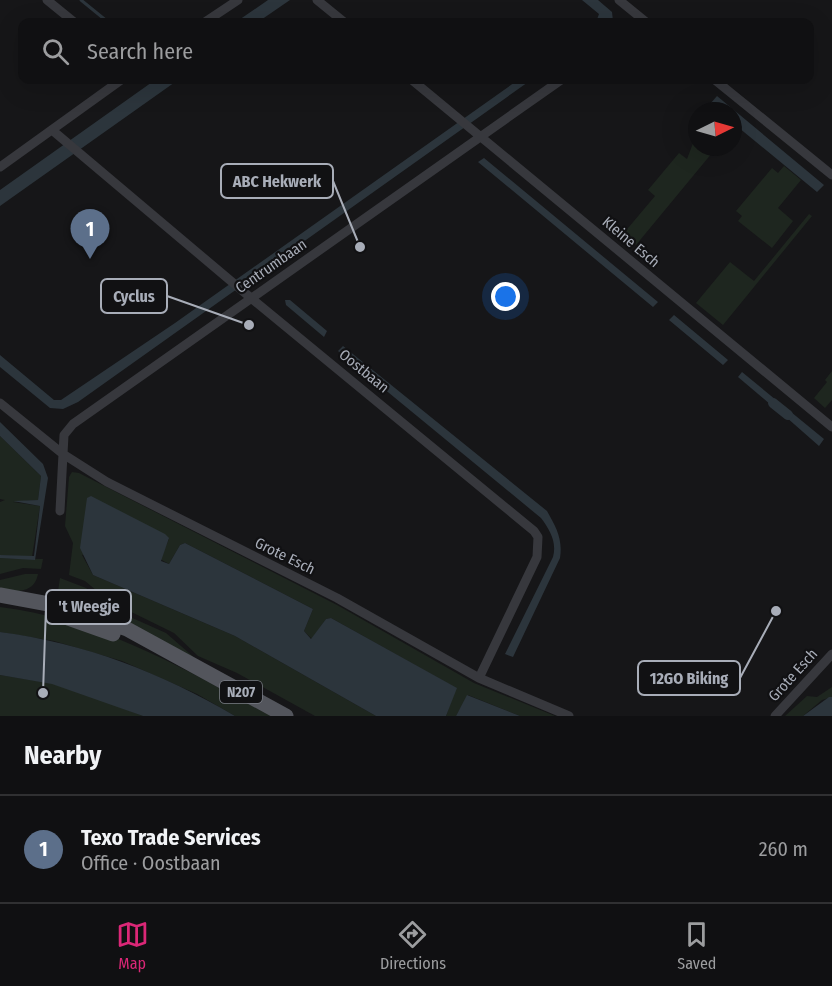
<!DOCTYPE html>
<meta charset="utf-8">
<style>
:root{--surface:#101012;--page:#1e1e20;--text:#f1f3f6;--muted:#9c9d9f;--line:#303032;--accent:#db2777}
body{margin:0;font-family:"Fira Sans Condensed",sans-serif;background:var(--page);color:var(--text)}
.compass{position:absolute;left:688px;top:102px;width:54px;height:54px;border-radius:50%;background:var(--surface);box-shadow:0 6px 24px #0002;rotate:85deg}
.you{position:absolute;left:506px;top:297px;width:21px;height:21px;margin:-15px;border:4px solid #fff;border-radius:50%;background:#1a73e8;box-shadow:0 0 0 9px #1a73e833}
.badge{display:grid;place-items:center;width:39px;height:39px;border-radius:50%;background:var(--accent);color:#fff;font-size:20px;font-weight:700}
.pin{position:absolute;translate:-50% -50px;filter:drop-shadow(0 2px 3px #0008)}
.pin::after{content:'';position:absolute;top:32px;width:21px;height:18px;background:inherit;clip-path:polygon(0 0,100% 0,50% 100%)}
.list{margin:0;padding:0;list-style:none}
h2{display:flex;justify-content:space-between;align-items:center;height:78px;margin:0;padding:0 24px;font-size:26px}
h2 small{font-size:20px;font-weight:400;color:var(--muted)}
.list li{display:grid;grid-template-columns:39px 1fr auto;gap:18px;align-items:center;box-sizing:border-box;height:108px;padding:0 24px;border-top:2px solid var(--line)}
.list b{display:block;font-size:22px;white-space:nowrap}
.list p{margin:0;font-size:20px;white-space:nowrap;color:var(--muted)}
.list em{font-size:20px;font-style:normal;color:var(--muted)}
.icon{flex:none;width:33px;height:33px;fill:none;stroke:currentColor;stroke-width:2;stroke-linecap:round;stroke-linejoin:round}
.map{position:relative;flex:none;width:832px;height:716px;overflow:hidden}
.search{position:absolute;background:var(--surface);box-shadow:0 6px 24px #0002;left:18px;right:18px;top:18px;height:66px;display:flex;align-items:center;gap:15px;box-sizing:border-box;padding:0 21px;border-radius:12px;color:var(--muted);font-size:22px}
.sheet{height:186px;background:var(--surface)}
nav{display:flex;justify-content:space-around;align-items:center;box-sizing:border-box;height:84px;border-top:2px solid var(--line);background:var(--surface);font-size:16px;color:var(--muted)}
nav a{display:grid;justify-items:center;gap:3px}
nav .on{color:var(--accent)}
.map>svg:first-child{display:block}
</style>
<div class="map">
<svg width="832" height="716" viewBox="0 0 832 716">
<rect width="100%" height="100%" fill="#161618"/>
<path fill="#1e261f" d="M697,131V147H717L636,245L623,234L655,196L648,190L679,153L687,159L695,138L693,136Z
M784,166L801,180L778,208L793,221L772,248L738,221L742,216L736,211L772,168L778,173Z
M809,214L812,216L723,325L696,303L730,262L754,281Z
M832,371V400L825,408L814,398L827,382L825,380Z
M0,436L41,476L38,500L13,502L40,506L32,557L0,555V502L5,500L0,499Z
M72,472L79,473L337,605L474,683L555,716H520L468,695L456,716H446L456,688L331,618L326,619L312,639L304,631L313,609L185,543L180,545L169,564L160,559L169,539L82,555L93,575L235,636L376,716H315L237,673L198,656L174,633L109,601L85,581L69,575L73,543L65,526L69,477Z
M0,558L43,559L41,569L23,568L0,574Z
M25,574H38C34,594 17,591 0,591V580Z
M60,578L86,588L119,612L166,633L204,666L61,599L58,591Z
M0,607C99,619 185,669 271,716H235L197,694L122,661L54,641L0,632Z
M0,675L62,685L143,716H0Z
M832,687V697L822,700L803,716H785L807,696L817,697Z"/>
<path fill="#2c353c" d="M268,0H290L258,22H236Z
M582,0H598L612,12L613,21L596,22L599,14Z
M155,80H178L0,206V190Z
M518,80H531L78,402L63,409L50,408L0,367V355L54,400H61L175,323Z
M717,96L824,185L817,192L733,123V111H719L710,104Z
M484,158L658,302L653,307L478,162Z
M285,300H290L327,331L324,337L286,305Z
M674,315L728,360L723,365L669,320Z
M343,346L547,511C556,527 563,539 560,558L513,657L505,654L553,557C557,542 550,530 541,518L338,351Z
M742,372L776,400L771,405L738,377Z
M791,412L824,439L819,446L786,417Z
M0,422L43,464L48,478L35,560L0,558V555L34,556L40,506L13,501L38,500L41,476L0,436Z
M91,496L165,534L169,538L161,561L169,564L180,545L185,543L313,609L304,631L311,639L326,619L331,618L457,688L446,716H376L235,636L93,575L80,548L87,498Z
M0,632C85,643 162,673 235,716H143L52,684L0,675Z
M467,695L520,716H456Z
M829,697H832V716H803Z"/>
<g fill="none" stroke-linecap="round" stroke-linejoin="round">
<path stroke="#2c353c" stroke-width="3" d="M81,0L108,22"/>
<path stroke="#2c353c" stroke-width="10" d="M773,403L788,415"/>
<path stroke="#37383d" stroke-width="9" d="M47,0L74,22
M317,0L344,22
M619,0L646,22
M205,22L238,0
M412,80L832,427
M715,80L832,175
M52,130L251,298L534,531L538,537L537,557L479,678
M0,167L121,80
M0,403L63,454L107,482L337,598L479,678L569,716
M60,511L64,435L73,424L561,80
M775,716L832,654"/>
<path stroke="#53555c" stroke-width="15" d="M0,595L65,607L127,629L286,716
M65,617L113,634"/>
</g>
<g text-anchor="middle" stroke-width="4.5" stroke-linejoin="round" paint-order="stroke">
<rect fill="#111113" stroke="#7b7e86" stroke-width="1.5" x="220" y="681" width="42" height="22" rx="4.5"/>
<g font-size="14" font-weight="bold" fill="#a8adb8">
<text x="241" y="697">N207</text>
</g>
<g font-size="15" fill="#a8adb8" stroke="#111113">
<text transform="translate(631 242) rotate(40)" y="5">Kleine Esch</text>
<text transform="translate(271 266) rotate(-35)" y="5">Centrumbaan</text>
<text transform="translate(364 371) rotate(39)" y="5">Oostbaan</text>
<text transform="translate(285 556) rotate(26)" y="5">Grote Esch</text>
<text transform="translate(793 675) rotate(-48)" y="5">Grote Esch</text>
</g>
</g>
<path fill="none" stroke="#a8adb8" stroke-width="2" d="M360 247L333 181M249 325L167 296M43 693L46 607M776 611L740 678"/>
<g fill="#a8adb8" stroke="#111113" stroke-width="2">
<circle cx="360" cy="247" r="6"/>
<circle cx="249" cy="325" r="6"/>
<circle cx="43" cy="693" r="6"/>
<circle cx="776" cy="611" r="6"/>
</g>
<g fill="#111113" stroke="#a8adb8" stroke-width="2">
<rect x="221" y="164" width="112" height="34" rx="6"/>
<rect x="101" y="279" width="66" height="34" rx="6"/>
<rect x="46" y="590" width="85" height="34" rx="6"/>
<rect x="638" y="661" width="102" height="34" rx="6"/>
</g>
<g font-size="16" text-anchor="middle" font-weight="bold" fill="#a8adb8">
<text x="277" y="187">ABC Hekwerk</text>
<text x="134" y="302">Cyclus</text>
<text x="89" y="612">'t Weegje</text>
<text x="689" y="684">12GO Biking</text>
</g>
</svg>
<svg class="compass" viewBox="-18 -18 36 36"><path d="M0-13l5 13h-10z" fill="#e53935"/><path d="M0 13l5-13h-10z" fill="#9c9d9f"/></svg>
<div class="you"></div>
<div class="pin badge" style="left:90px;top:259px;background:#5c6f8a">1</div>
<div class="search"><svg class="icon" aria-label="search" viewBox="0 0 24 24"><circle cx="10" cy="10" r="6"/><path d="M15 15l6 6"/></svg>Search here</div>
</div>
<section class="sheet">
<h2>Nearby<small></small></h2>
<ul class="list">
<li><span class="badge" style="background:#5c6f8a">1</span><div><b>Texo Trade Services</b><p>Office · Oostbaan</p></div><em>260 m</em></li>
</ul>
</section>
<nav>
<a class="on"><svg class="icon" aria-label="map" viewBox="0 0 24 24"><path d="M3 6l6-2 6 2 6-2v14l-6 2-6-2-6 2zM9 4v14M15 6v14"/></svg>Map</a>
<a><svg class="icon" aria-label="directions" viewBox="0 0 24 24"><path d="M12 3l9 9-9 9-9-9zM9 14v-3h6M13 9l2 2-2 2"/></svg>Directions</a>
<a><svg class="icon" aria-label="saved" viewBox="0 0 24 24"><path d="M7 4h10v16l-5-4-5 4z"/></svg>Saved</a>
</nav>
